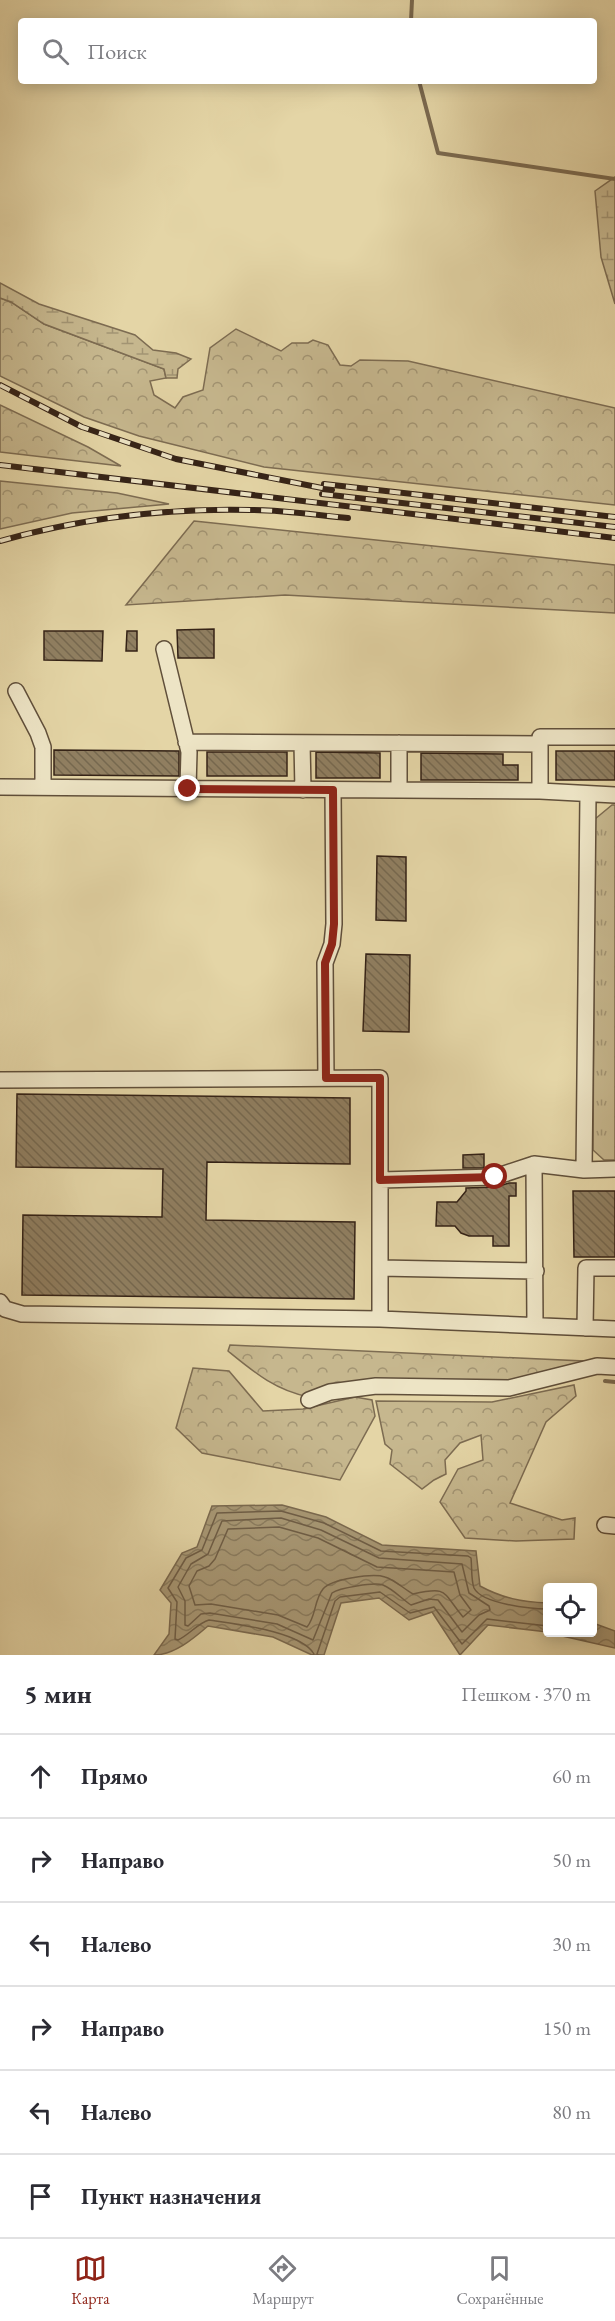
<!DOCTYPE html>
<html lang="ru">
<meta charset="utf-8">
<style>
:root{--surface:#fff;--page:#f7f7f7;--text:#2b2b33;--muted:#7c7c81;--line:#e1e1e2;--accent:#8f2418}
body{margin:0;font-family:"EB Garamond",serif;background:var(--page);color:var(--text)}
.controls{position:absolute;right:18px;bottom:18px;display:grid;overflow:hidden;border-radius:6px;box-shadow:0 3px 15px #0003}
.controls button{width:54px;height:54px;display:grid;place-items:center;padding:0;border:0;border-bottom:2px solid var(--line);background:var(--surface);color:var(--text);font:30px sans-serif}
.stop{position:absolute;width:18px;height:18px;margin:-14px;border:4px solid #8f2418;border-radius:50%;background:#fff}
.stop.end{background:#8f2418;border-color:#fff;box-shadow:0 2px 6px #0008}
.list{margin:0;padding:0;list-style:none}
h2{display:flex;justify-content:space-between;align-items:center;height:78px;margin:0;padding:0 24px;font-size:26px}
h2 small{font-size:20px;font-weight:400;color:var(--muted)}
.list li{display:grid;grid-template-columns:39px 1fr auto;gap:18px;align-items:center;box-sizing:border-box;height:84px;padding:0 24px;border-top:2px solid var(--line)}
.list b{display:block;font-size:22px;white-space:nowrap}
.list em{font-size:20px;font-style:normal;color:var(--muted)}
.icon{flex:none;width:33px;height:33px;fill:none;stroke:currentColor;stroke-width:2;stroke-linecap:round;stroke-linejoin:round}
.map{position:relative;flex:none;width:615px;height:1655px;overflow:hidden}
.search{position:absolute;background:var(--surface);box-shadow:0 3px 15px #0003;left:18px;right:18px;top:18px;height:66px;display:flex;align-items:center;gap:15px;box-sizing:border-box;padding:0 21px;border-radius:6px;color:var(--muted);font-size:22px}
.sheet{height:582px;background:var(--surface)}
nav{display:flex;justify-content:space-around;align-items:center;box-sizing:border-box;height:84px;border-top:2px solid var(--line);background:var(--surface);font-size:16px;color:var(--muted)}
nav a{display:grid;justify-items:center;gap:3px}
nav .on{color:var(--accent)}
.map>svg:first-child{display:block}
</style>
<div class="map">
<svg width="615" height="1655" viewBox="0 0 615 1655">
<defs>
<pattern id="grass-tufts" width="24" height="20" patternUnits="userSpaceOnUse" patternTransform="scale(1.5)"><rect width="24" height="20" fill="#c6b78e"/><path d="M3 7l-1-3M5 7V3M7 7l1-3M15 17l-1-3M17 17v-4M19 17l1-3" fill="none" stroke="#a29473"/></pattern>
<pattern id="forest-crowns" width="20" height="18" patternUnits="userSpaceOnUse" patternTransform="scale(1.5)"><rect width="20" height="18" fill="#c6b78e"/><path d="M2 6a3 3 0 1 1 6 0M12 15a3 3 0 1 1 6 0" fill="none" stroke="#a29473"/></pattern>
<pattern id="wetland-marsh" width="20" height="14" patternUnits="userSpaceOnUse" patternTransform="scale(1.5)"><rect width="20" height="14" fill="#c6b78e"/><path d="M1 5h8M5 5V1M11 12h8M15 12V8" fill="none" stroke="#a29473"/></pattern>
<pattern id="water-waves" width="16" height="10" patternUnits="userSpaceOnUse" patternTransform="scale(1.5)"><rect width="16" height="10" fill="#a89875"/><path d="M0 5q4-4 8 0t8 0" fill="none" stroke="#8a7c5f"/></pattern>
<pattern id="building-back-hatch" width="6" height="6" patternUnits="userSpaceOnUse" patternTransform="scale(1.5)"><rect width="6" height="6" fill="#907f61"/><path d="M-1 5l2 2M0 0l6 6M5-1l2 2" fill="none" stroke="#76684f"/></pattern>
</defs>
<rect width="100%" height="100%" fill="#e4d5a6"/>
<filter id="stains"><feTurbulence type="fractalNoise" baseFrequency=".00333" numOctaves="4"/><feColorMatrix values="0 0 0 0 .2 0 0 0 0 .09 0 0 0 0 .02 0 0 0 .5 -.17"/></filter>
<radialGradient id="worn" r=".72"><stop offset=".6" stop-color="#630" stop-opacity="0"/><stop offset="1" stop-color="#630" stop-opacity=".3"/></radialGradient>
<path fill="url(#grass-tufts)" stroke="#7d6c52" stroke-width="1.5" d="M612,805H615V1160H604L593,1150L595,819Z"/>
<path fill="url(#forest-crowns)" stroke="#7d6c52" stroke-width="1.5" d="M0,298L11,302L44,324L164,369L166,378L150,381L154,395L175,408L183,397L203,390L210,348L236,329L281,351L292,343H308L313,340L328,345L340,365L351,366L360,360L408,361L615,408V505L264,467L139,436L84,417L0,376Z
M0,405L88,447L121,466L0,452Z
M0,481L117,493L169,504L72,513L0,529Z
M194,521L615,565V613L285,595L126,605Z
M230,1345L583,1361L566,1372L510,1386L309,1397C275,1390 255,1373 228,1351Z
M193,1368L229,1371L263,1411L303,1409L355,1397L372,1400L375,1416L340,1480L202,1453L176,1428Z
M574,1385L576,1396L546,1422L510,1503L562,1520L575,1518L574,1539L516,1541L465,1538L440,1502L458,1469L483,1460L481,1435L460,1443L445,1460L446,1474L434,1480L422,1489L390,1464L392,1450L385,1444L376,1401L492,1402Z"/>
<path fill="url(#wetland-marsh)" stroke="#7d6c52" stroke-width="1.5" d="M615,177V304L601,257L595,191Z
M0,283L39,304L135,335L153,350L176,353L191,359L178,369L177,378H166L164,369L44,324L11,302L0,298Z"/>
<path fill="url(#water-waves)" stroke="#7a694f" stroke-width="1.5" d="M282,1505L326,1517L382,1545L476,1551L480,1586C502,1598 522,1602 547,1603V1632L488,1625L460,1655L432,1612L409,1620L379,1598L341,1603L324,1655H312L273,1637L208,1626C193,1639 174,1655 154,1655L169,1634L171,1603L160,1590L182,1553L197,1547L212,1506Z
M593,1623L615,1631V1648L549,1633L592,1632Z"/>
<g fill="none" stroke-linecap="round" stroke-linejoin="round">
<path stroke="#6e5d46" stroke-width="1.5" d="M281,1518L321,1530L379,1558L462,1564L469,1593L489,1606L490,1610L479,1615L462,1632L438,1600L429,1599L411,1605C402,1599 393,1589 383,1585C374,1582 339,1588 332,1593L313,1640L277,1624L210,1613L201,1614L188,1626L185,1625V1601L178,1587L191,1564L208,1554L222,1521Z
M279,1527L318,1538L377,1567L454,1572L460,1595L471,1610L463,1617C442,1592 449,1586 413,1594C404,1589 395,1580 385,1577C373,1573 331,1579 323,1589C314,1600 316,1617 307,1627L278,1615L211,1604L195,1605L189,1586L197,1571L209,1566L215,1559L228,1529Z
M313,1655L314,1654C301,1631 234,1624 209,1620C198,1623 189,1635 178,1640L175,1639L177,1602L168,1588L186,1558L202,1550L217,1513L281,1511L324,1523L381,1551L468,1556L471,1558C472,1567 471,1580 474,1588C482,1604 531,1609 548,1609
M318,1655L317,1654L335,1601L340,1597L380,1592L410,1613L434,1607L462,1644L487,1619L548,1626"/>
<path stroke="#7a694f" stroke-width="4" d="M411,21L412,0
M419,81L438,153L615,179
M605,1381L615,1382"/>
</g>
<path fill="url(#building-back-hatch)" stroke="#342216" stroke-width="1.5" d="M214,629V658H178L177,630Z
M44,631H103L102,661L44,660Z
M127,631H137V651H126Z
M54,750L179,751V776L54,775Z
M556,751H615V780H556Z
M207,752H287V776H207Z
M316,752L380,753V778H316Z
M421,753L503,754V765H518V780H421Z
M377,856L406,857V921L376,920Z
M366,954L410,955L409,1032L363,1031Z
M17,1094L350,1098V1164L207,1162L206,1220L355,1222L354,1299L22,1295L23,1215L162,1217L163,1169L16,1167Z
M484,1154V1168H463V1155Z
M509,1183H516V1196H509V1246H493V1236H469L461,1233L455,1226H436L437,1202H457L466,1191V1188L496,1187Z
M573,1191H615V1257H574Z"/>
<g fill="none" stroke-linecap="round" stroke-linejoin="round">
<g stroke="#604f3a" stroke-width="18">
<path id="minor" d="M164,649L189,752L188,788
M16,691L38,733L43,747V787
M186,742L540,744
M302,743L303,790
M399,743V790
M0,787L540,791L615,795
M540,791V737H615
M326,1078L325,963L332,944L334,924L333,790
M0,1080L380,1078V1319
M584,1170L588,795
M380,1180L495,1177L534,1164
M380,1268L536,1271
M0,1302L5,1309L22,1314L380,1319L615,1329
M535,1324L534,1164L584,1170L615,1169
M585,1328L586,1268H615
M309,1400L330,1392L376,1386L509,1388L597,1366L615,1367
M605,1525L615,1526"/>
</g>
<use href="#minor" stroke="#ede4c5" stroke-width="15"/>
<g stroke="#342216" stroke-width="6">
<path id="rail" d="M0,385L82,427L176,459L332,490
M0,465L615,538
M324,484L615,517
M322,494L615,527
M0,541C82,518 166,508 251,510C283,510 316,515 348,518"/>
</g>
<use href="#rail" stroke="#ede4c5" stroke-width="4" stroke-dasharray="11" stroke-linecap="butt"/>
</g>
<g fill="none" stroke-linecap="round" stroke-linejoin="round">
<path stroke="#8f2418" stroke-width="8" d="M188,789L333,790L334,924L332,944L325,963L326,1078H380V1180L495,1177"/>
</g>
<rect width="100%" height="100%" filter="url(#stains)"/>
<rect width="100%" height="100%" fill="url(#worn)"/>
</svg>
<div class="controls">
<button><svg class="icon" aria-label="locate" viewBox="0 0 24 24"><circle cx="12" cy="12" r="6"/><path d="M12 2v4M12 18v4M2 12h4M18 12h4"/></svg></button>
</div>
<div class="stop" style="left:495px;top:1177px"></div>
<div class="stop end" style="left:188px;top:789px"></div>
<div class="search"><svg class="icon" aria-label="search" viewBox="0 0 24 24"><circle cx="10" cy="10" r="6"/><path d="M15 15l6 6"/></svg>Поиск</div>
</div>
<section class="sheet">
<h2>5 мин<small>Пешком · 370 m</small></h2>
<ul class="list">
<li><svg class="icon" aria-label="ahead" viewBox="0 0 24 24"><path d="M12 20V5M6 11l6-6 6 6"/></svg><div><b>Прямо</b></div><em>60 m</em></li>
<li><svg class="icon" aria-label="right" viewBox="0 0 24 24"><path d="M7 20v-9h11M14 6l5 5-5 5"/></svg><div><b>Направо</b></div><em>50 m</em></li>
<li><svg class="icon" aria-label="left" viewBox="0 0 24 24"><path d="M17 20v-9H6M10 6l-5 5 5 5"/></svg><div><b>Налево</b></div><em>30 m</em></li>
<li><svg class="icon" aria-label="right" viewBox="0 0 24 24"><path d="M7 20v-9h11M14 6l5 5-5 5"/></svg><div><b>Направо</b></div><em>150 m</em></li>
<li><svg class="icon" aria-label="left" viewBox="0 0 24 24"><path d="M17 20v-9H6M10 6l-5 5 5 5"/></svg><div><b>Налево</b></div><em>80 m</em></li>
<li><svg class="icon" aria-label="arrive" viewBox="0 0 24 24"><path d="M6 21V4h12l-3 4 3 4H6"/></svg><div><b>Пункт назначения</b></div></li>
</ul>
</section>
<nav>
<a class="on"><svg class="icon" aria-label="map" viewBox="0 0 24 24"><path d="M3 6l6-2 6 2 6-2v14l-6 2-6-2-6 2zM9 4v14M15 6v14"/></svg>Карта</a>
<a><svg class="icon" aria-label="directions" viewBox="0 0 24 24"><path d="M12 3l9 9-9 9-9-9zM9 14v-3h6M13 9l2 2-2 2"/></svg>Маршрут</a>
<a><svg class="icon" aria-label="saved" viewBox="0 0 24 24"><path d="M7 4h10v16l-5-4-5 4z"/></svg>Сохранённые</a>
</nav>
